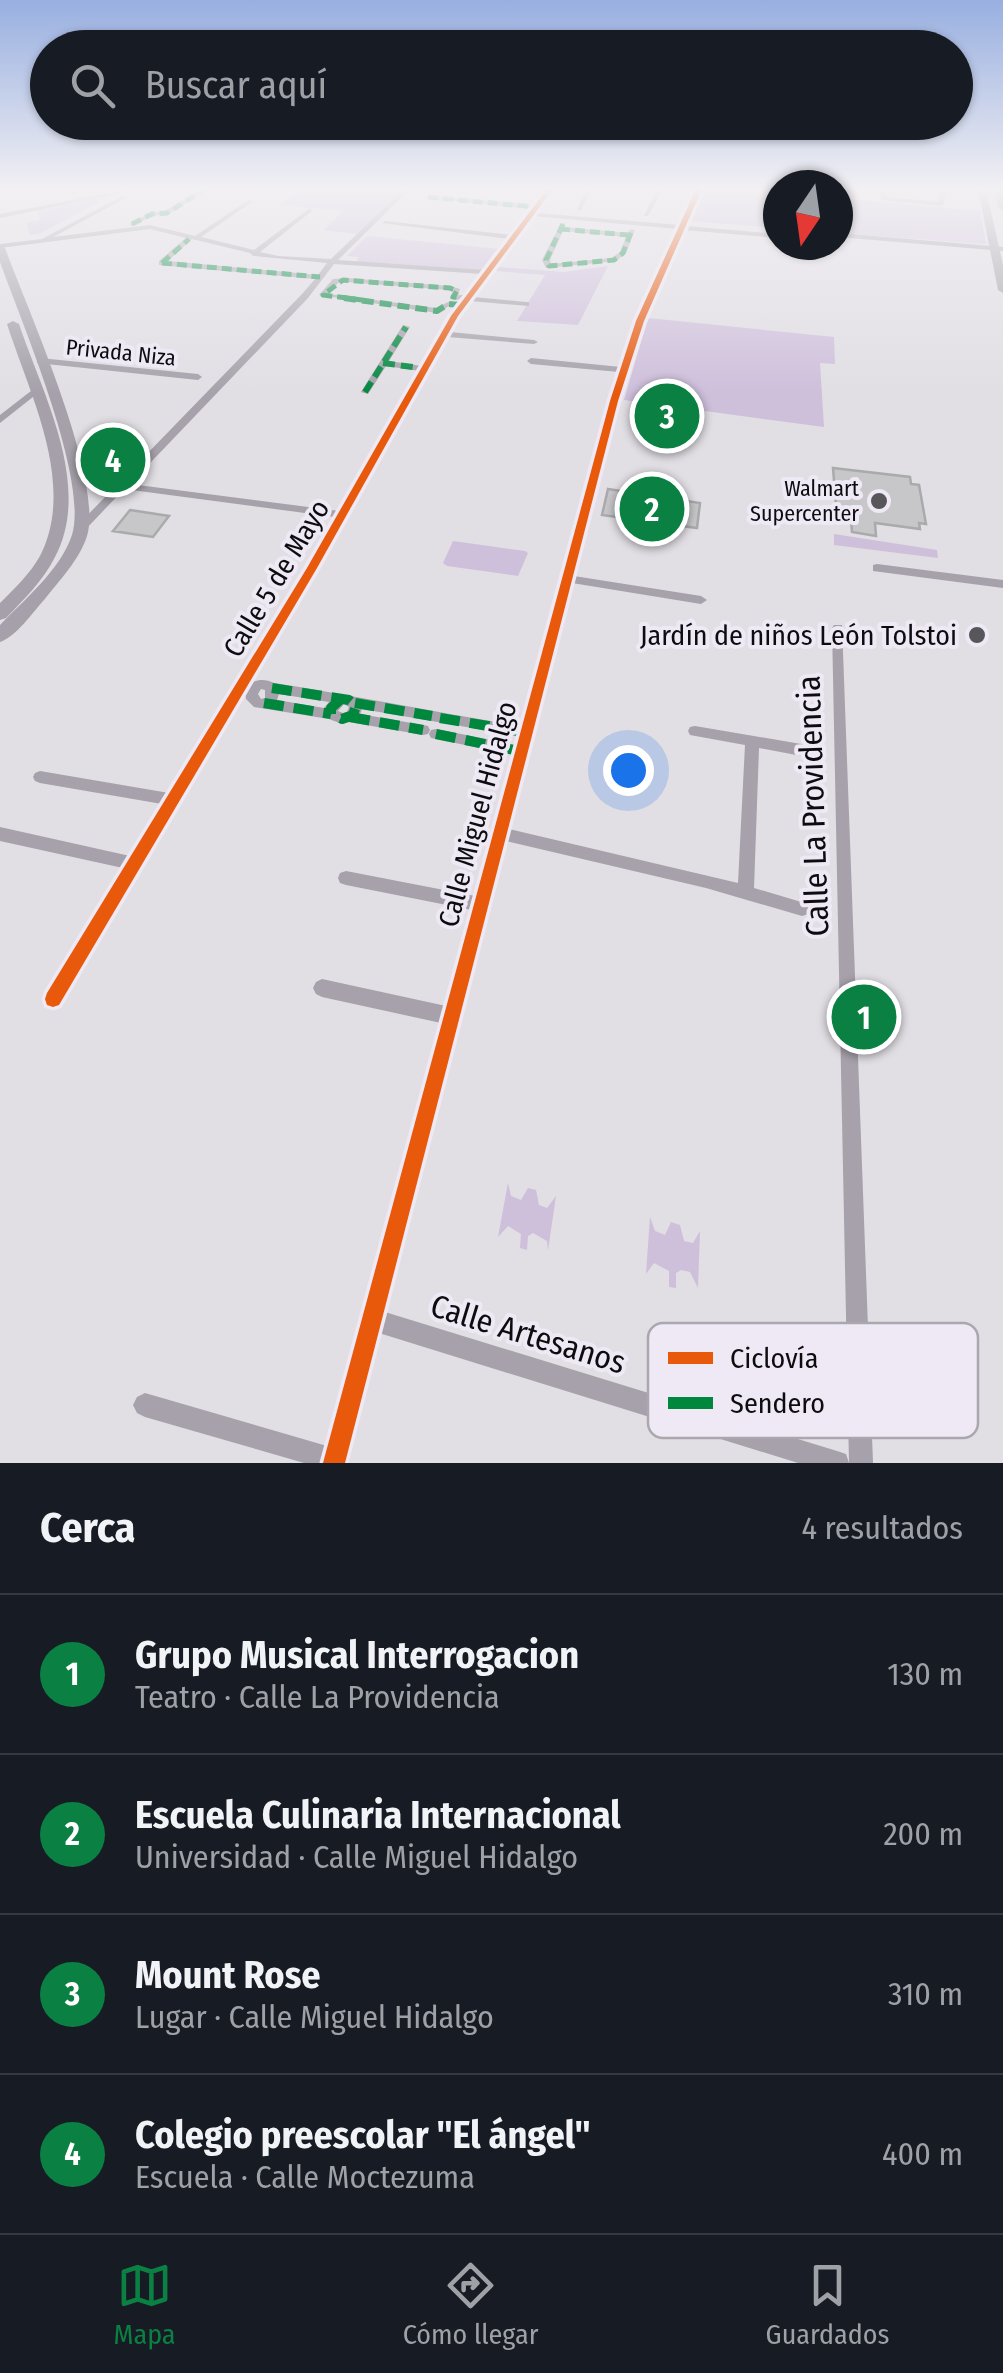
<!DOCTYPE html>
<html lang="es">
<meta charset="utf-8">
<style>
:root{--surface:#171b24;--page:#242831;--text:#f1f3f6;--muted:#9ea1a6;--line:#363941;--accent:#0b8043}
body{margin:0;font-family:"Fira Sans Condensed",sans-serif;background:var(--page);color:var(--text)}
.compass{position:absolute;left:763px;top:170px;width:90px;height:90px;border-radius:50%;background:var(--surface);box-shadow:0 2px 8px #0004;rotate:193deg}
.you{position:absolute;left:628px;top:770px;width:35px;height:35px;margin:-25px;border:8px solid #fff;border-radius:50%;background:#1a73e8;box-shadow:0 0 0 15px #1a73e833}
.badge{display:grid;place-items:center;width:65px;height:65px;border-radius:50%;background:var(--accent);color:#fff;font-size:32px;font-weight:700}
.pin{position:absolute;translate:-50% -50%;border:5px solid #fff;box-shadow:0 2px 10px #0006}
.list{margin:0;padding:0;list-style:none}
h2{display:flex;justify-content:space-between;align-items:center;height:130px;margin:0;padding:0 40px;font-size:42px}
h2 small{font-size:32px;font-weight:400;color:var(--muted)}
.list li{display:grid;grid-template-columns:65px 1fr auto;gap:30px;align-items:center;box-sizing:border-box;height:160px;padding:0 40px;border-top:2px solid var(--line)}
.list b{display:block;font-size:38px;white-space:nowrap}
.list p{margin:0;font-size:32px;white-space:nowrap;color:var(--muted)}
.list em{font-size:32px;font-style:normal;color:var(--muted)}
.icon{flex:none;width:55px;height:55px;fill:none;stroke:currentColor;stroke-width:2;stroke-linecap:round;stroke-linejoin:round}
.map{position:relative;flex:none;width:1003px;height:1463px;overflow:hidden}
.search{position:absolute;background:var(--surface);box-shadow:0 2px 8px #0004;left:30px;right:30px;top:30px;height:110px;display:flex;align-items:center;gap:25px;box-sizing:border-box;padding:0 35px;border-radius:55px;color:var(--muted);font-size:38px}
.sheet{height:770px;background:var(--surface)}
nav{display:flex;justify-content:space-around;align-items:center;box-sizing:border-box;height:140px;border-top:2px solid var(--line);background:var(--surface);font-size:28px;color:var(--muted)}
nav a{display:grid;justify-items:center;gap:5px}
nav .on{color:var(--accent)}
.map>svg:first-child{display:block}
</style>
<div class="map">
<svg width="1003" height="1463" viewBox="0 0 1003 1463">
<rect width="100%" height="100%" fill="#e1dee4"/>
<path fill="#cebfdb" d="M301,189H404L357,234L323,230L344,211L280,205Z
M706,189L778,193V228L691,221Z
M110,196L39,234L30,235L26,223L40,220L37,211Z
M838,198L980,211L986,244L838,233Z
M367,236L499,249L483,270L356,262L359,257L347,256Z
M608,266L578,325L517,321L545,275L496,271L498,267L564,272Z
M648,318L834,337L835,364L820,363L824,427L624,400Z
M834,534L937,550L938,558L834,545Z
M453,541L525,551L528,553L518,576L447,566L443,563Z
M508,1183L511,1196L521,1200L528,1188L536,1190L539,1205L547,1208L556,1196L548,1250L547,1241L533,1233L528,1236L527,1250L520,1248L521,1234L508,1226L498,1237Z
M650,1217L655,1231L665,1235L671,1222L680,1225L684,1241L693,1243L700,1231L698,1288L690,1272L681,1270L676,1273V1288L669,1287V1271L654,1263L646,1274Z"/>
<path fill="#c7c7ca" stroke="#a9aaac" stroke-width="2.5" d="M639,406L697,412L696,426L637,419Z
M833,468L910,477L911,484L919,485L926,524L919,523L920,529L875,523L876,536L852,532L851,520L837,518Z
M608,489L700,503L697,528L602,515Z
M130,510L169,516L153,537L113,531Z"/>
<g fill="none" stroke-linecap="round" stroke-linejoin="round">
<path fill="#a6a1aa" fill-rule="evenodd" d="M130,189H141L0,218V214Z
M201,189H208L169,214L153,216L132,226L129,224L150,213L165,211Z
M404,189H410L338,260L486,270L509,239L382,223L385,221L512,235L527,213L532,209L426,198L428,195L535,205L547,189H553L536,213L679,225L696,189H702L686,226L778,234V238L684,230L644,321L619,401L574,576L701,596L707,600L701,604L572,583L509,829L738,883L745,745L690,735L688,731L690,727L695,726L807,745L812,747L814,751L812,755L807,757L759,748L754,888L808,904L810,909L808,914L802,916L706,888L506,841L385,1312L837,1451L846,1454L849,1463L832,628L834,625H842L873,1463H798L379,1333L346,1463H304L145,1417L137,1413L133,1405L137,1397L145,1393L327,1446L441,1023L322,997L316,994L313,988L316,982L322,979L446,1006L472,910L346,885L340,883L338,878L340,873L346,871L475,896L492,836L490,833L494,828L514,755L436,739L431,738L429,734L431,730L436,729L516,745L519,736L362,709L360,714L423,725L428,726L430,730L428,734L423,735L349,722L342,724L329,719L254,707L246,699C243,681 261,676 274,683C358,696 438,713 521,726L561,581L559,578L562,575L619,372L531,364L527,361L531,358L621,367L636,321L678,229L533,216L473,297L526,302H529V306L470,301L450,332L534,340L538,342L534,344L447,337L430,367L431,369L428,371L318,568L59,1005L53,1008L47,1005L44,999L47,993L123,868L0,841V827L130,856L162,804L40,783L35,781L33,777L35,773L40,771L169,793L335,517L124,489L85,530H77V526L302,294L315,279L159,265V261L186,238L150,229L0,248V244L42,239L124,195L126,198L53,237L150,225L195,236L250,199L252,202L201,237L254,250L310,208L312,211L260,252L278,256L331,259ZM192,239L250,253L253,256L327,263L318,275L168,261ZM334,264L483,274L466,296L458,295L460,289L450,286L347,278L333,279L319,295L437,313L449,306L458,307L422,366L389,361L410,327L403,325L361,392L368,394L386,366L420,371L339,511L130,484L308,298ZM347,282L449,290L453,292L450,299L463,300L461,303L448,302L436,308L329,294L338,283ZM261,689L265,690V698L261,699L258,694ZM279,694L329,702L324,708L277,700ZM344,704L349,707L347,712L343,713L338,711Z
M586,189H592L581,210H577Z
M657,189H663L648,216H644Z
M878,189H884L887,197L938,202L940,189H946L944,204L941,206L882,200Z
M561,223H565V227L628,233L630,229L635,230L626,253L616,261L546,268L542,260ZM563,231L626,237L620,252L612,258L551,264L550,260Z
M838,233L1003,247V251L838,237Z
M40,358L198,374L202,377L198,380L37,363V359Z
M31,391L38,393L0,423V415Z
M877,564L1003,580V588L873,571V565Z"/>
<path fill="#a5a0a9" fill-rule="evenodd" d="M978,189H986L1003,265V293L998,290Z
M995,189H1003V211L998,208Z
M0,245L5,248C27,308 104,479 87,536C80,559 59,581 44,600C32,613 17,636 0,642V625C24,600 61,569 72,535C89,479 21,321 0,262Z
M13,321L19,324C42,393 93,485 55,557C43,581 24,599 6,618L0,620V603C14,589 30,574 40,556C77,484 29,393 7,324Z"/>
<path stroke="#00873e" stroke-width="5" stroke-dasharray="10 5" stroke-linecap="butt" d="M428,197L535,207
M132,224L152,214L167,213L205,189
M563,224L546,260L549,266L614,260L623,253L632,230
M560,229L628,235
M162,263L320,277
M162,263L189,239
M362,300L323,295L343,280L450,288L457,291L453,297L467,298"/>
<path stroke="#00873e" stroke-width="6" stroke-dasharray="12 6" stroke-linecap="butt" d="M344,298L437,311L448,304L460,305
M383,363L427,369
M365,392L406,327"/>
<path stroke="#00873e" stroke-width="10" stroke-dasharray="20 10" stroke-linecap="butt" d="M272,688L349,700L356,706L353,715L342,719L331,714V708L340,700
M264,703L331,714
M355,703L432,716
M350,717L423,730
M440,718L524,732
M436,734L519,751"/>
<g stroke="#eee9f4" stroke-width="7">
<path id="cycleway" d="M547,189H553L458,316L317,568L59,1005L53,1007L47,1005L45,999L47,993L307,568L451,316Z
M696,189H702L644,321L618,401L345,1463H323L610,401L636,321Z"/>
</g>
<use href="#cycleway" fill="#e8590c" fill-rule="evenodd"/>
</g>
<linearGradient id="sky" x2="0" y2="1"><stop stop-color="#98afe0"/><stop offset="0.48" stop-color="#f2f0f3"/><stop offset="1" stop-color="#f2f0f3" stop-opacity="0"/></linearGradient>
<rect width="1003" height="394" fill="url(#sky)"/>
<g fill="#57565a" stroke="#eee9f4" stroke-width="4">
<circle cx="879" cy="501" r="10"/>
<circle cx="977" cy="635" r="10"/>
</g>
<g text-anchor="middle" stroke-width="8" stroke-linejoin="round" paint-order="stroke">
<g font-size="22" fill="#0d0c0f" stroke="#eee9f4">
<text transform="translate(121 352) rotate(6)" y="8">Privada Niza</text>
</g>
<g font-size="22" fill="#0d0c0f" stroke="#eee9f4" text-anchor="end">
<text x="859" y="496">Walmart<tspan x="859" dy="25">Supercenter</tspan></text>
</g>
<g font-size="28" fill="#0d0c0f" stroke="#eee9f4">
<text transform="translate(276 578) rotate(-59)" y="10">Calle 5 de Mayo</text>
<text transform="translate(477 814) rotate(-75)" y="10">Calle Miguel Hidalgo</text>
</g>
<g font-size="28" fill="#0d0c0f" stroke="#eee9f4" text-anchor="end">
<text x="957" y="645">Jardín de niños León Tolstoi</text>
</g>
<g font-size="32" fill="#0d0c0f" stroke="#eee9f4">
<text transform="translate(813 806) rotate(-92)" y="11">Calle La Providencia</text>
<text transform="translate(528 1334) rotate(17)" y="11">Calle Artesanos</text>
</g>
</g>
<rect x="648" y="1323" width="330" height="115" rx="15" fill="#eee9f4" stroke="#aaa7af" stroke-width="2.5"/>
<rect x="668" y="1352" width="45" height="12" fill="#e8590c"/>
<rect x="668" y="1397" width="45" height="12" fill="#00873e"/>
<g font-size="28" fill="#0d0c0f">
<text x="730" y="1368">Ciclovía</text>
<text x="730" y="1413">Sendero</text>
</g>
</svg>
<svg class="compass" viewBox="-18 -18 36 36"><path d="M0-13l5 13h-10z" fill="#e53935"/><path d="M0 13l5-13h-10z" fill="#9ea1a6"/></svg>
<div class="you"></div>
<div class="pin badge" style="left:864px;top:1017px">1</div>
<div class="pin badge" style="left:652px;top:509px">2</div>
<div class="pin badge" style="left:667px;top:416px">3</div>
<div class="pin badge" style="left:113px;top:460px">4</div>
<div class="search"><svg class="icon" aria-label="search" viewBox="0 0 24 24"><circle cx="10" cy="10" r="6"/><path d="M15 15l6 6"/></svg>Buscar aquí</div>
</div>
<section class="sheet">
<h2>Cerca<small>4 resultados</small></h2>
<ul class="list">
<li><span class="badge">1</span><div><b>Grupo Musical Interrogacion</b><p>Teatro · Calle La Providencia</p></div><em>130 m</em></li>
<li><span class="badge">2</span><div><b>Escuela Culinaria Internacional</b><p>Universidad · Calle Miguel Hidalgo</p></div><em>200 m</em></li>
<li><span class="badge">3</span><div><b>Mount Rose</b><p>Lugar · Calle Miguel Hidalgo</p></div><em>310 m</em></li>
<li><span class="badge">4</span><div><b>Colegio preescolar &quot;El ángel&quot;</b><p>Escuela · Calle Moctezuma</p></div><em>400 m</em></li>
</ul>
</section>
<nav>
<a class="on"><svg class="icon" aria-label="map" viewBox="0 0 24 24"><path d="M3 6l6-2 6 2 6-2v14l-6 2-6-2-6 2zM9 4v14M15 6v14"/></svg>Mapa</a>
<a><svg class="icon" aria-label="directions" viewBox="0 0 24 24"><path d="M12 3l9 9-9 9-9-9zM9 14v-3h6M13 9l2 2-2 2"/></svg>Cómo llegar</a>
<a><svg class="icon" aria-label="saved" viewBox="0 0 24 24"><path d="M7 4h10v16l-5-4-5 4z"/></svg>Guardados</a>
</nav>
